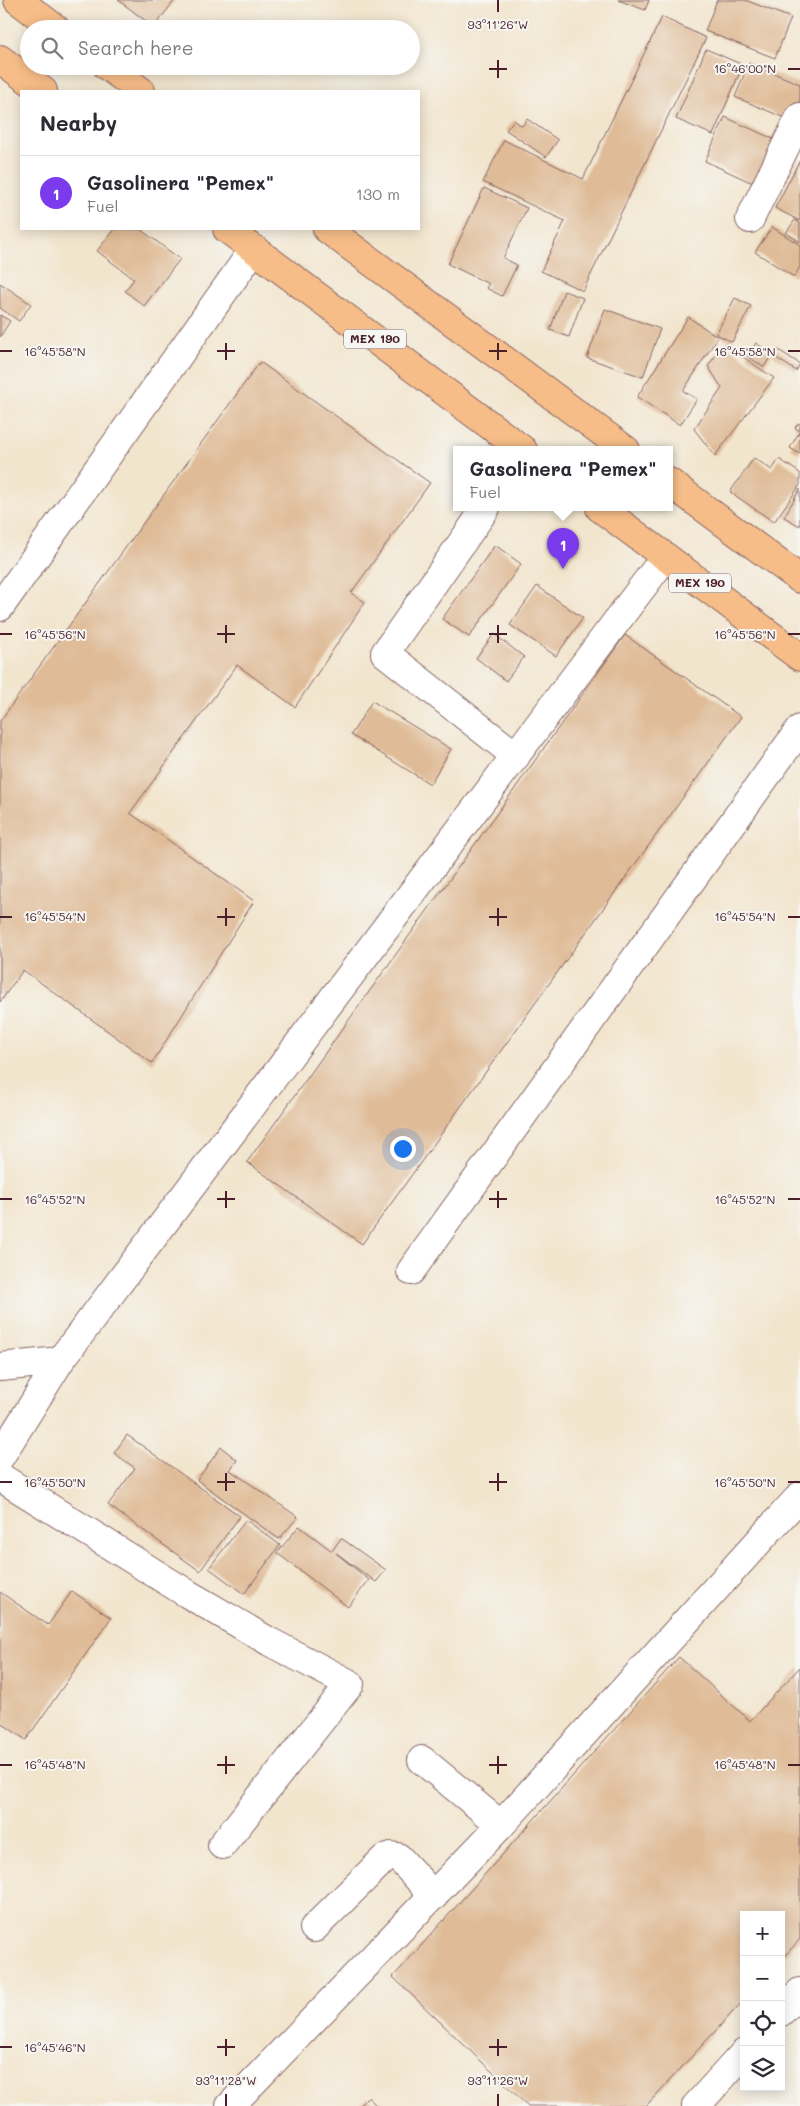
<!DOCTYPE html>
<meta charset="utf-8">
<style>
:root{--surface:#fff;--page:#f7f7f7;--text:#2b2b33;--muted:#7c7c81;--line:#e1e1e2;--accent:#7c3aed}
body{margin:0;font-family:Mali,sans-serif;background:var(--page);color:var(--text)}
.controls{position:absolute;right:15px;bottom:15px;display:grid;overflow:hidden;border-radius:0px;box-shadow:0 2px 12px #0003}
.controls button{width:45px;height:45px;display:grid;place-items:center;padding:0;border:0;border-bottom:1px solid var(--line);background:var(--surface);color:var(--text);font:25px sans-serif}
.you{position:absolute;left:402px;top:1148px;width:18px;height:18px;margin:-12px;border:4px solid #fff;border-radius:50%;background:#1a73e8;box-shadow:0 0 0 8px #1a73e833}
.badge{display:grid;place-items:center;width:32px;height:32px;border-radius:50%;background:var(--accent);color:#fff;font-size:16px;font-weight:700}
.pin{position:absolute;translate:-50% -41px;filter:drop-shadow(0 1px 2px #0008)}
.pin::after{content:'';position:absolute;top:26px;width:18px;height:15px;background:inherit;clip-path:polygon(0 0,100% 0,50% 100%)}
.popup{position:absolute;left:453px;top:446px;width:220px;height:65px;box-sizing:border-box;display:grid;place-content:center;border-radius:0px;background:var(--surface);filter:drop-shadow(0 1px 4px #0005);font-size:16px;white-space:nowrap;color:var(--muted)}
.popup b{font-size:19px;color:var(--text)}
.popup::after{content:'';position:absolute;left:50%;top:100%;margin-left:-10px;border:10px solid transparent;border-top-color:var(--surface)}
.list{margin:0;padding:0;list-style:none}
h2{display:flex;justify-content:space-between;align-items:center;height:65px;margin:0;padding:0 20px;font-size:21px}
h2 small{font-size:16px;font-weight:400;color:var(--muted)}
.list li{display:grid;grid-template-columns:32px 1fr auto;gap:15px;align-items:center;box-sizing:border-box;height:75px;padding:0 20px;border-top:1px solid var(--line)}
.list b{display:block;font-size:19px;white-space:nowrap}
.list p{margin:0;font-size:16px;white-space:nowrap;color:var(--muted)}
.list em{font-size:16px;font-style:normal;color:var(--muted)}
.icon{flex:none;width:28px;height:28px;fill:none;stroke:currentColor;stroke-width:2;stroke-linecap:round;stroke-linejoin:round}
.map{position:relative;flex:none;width:800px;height:2106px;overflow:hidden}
.search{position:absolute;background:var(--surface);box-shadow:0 2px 12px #0003;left:20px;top:20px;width:400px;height:55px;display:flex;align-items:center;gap:12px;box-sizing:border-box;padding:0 18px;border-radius:28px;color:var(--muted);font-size:19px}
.panel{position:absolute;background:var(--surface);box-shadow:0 2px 12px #0003;left:20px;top:90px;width:400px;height:140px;border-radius:0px}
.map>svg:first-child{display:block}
</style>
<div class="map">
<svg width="800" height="2106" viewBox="0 0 800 2106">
<rect width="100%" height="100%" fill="#f6f6f2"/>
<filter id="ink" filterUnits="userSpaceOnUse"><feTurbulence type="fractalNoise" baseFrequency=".02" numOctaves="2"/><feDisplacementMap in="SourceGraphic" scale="10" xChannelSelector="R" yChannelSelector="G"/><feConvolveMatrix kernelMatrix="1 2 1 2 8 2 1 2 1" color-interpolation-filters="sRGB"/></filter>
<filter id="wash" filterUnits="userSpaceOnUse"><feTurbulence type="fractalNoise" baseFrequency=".0096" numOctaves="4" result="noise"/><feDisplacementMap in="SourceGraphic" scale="20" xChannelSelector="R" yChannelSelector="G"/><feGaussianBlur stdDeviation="1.12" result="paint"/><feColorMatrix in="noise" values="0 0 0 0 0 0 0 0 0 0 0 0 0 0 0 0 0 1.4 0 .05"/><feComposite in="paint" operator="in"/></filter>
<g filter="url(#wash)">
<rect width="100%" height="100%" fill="#f2e5ce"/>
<g id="blocks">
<path fill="#dfbb97" d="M118,0H175L154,27Z
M618,0H649L645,10Z
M717,0H745L791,18L775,58L705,31Z
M662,17L706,38L583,291L541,271L565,221L483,182L504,140L583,179Z
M706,49L743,65L713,135L676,119Z
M749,63L800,84V100L792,121L735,97Z
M725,117L780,142L759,186L705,161Z
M527,119L558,140L546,157L506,130L514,120L522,126Z
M800,160V221L775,208Z
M484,188L527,208L503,258L517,265L502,296L486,288L489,284L448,264Z
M795,220L800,223V242L786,233Z
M772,227L800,245V267L794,277L755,252Z
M114,229H140L180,259L144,306L125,291L134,279L97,251Z
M0,283L31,304L19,321L0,308Z
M564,291L583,298L569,337L550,330Z
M735,298L751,306L732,342L716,334Z
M605,309L660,329L643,377L587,358Z
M0,315L10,321L0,337Z
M688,317L718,337L683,391L697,399L680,425L637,397Z
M756,343L772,354L764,367L747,356Z
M724,344L774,378L715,456L694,429L722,388L708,366Z
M777,349L800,364L796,371L772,355Z
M260,362L430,483L351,593L365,602L295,707L237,665L130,813L254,901L152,1063L23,970L0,1002V721Z
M798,423L800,424V454L790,448L800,431L795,428Z
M754,458L772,470L779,459L800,473V485L774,522L730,492Z
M800,489V526L784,517Z
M495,545L521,564L469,637L442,619Z
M537,586L583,618L556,656L510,625Z
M494,634L524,657L506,681L476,658Z
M625,635L741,717L362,1244L247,1162Z
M372,701L451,749L430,784L351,735Z
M127,1435L240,1516L200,1571L108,1505L135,1468L114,1453Z
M221,1447L237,1460L230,1470L298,1517L279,1539L197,1480Z
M246,1520L280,1545L244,1594L209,1568Z
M299,1526L332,1551L341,1538L386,1570L376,1582L336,1553L369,1580L348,1607L277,1553Z
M72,1591L111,1618L26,1740L0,1722V1592L48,1625Z
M679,1657L750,1721L800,1667V1939L781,1960V1915H744V2000L646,2106H528L393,1977Z
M368,2097L377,2106H359Z"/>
</g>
</g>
<g filter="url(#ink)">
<use href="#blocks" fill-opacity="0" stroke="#856464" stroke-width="1"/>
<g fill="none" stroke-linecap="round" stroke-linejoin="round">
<g stroke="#856464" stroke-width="30">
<path id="minor" d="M750,219L800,117
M486,508L385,653L516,756
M0,607L254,249
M411,1271L800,729
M0,1367L60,1361L665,557
M0,1457L60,1361
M0,1477L188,1594L270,1642L350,1684L222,1845
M422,1760L501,1825
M314,1928L384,1859L391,1856L398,1857L434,1896
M781,2012L800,1992
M230,2106L501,1825L800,1496
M696,2106L744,2053"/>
</g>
<g stroke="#856464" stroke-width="30">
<path id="major" d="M18,0L56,29
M0,59L43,91
M107,66L141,91
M227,229L523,450
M327,229L626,450
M669,482L800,579
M600,508L800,657"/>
</g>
<use href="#minor" stroke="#fff" stroke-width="28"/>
<use href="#major" stroke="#f7bd88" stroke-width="28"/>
</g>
</g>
<path fill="none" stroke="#4a1f2b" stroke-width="2" d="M498,0V12M498,60V78M489,69H507M788,69H800M226,343V360M498,343V360M0,351H12M217,351H235M489,351H507M788,351H800M226,625V643M498,625V643M0,634H12M217,634H235M489,634H507M788,634H800M226,908V926M498,908V926M0,917H12M217,917H235M489,917H507M788,917H800M226,1191V1208M498,1191V1208M0,1199H12M217,1199H235M489,1199H507M788,1199H800M226,1473V1491M498,1473V1491M0,1482H12M217,1482H235M489,1482H507M788,1482H800M226,1756V1774M498,1756V1774M0,1765H12M217,1765H235M489,1765H507M788,1765H800M226,2039V2056M498,2039V2056M0,2047H12M217,2047H235M489,2047H507M226,2094V2106M498,2094V2106"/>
<g text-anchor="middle" stroke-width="4" stroke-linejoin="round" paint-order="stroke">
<g fill="#f6f6f2" stroke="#7e6067" stroke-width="1">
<rect x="344" y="329.5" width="62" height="19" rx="4"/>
<rect x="669" y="573.5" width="62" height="19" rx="4"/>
</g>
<g font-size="12" font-weight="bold" fill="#4a1f2b">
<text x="375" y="343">MEX 190</text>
<text x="700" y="587">MEX 190</text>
</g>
</g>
<g font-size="12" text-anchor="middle" fill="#4a1f2b" stroke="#f6f6f2" stroke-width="4" stroke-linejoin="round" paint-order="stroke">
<text x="498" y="29">93°11'26"W</text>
<text x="745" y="73">16°46'00"N</text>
<text x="55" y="356">16°45'58"N</text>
<text x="745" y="356">16°45'58"N</text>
<text x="55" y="639">16°45'56"N</text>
<text x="745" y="639">16°45'56"N</text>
<text x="55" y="921">16°45'54"N</text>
<text x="745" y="921">16°45'54"N</text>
<text x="55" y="1204">16°45'52"N</text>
<text x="745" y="1204">16°45'52"N</text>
<text x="55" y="1487">16°45'50"N</text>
<text x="745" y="1487">16°45'50"N</text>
<text x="55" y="1769">16°45'48"N</text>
<text x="745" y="1769">16°45'48"N</text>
<text x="55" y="2052">16°45'46"N</text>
<text x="226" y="2085">93°11'28"W</text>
<text x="498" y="2085">93°11'26"W</text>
</g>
</svg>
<div class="controls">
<button>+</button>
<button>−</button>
<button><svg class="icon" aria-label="locate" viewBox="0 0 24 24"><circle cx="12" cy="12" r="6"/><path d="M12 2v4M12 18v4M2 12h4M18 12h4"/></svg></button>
<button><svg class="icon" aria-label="layers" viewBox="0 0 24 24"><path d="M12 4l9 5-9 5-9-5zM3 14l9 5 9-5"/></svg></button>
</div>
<div class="you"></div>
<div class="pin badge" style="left:563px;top:569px">1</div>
<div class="popup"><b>Gasolinera &quot;Pemex&quot;</b>Fuel</div>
<div class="search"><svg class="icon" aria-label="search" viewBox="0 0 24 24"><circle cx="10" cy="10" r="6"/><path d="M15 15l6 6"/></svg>Search here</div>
<section class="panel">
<h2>Nearby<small></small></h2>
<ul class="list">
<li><span class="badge">1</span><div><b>Gasolinera &quot;Pemex&quot;</b><p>Fuel</p></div><em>130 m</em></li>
</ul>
</section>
</div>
